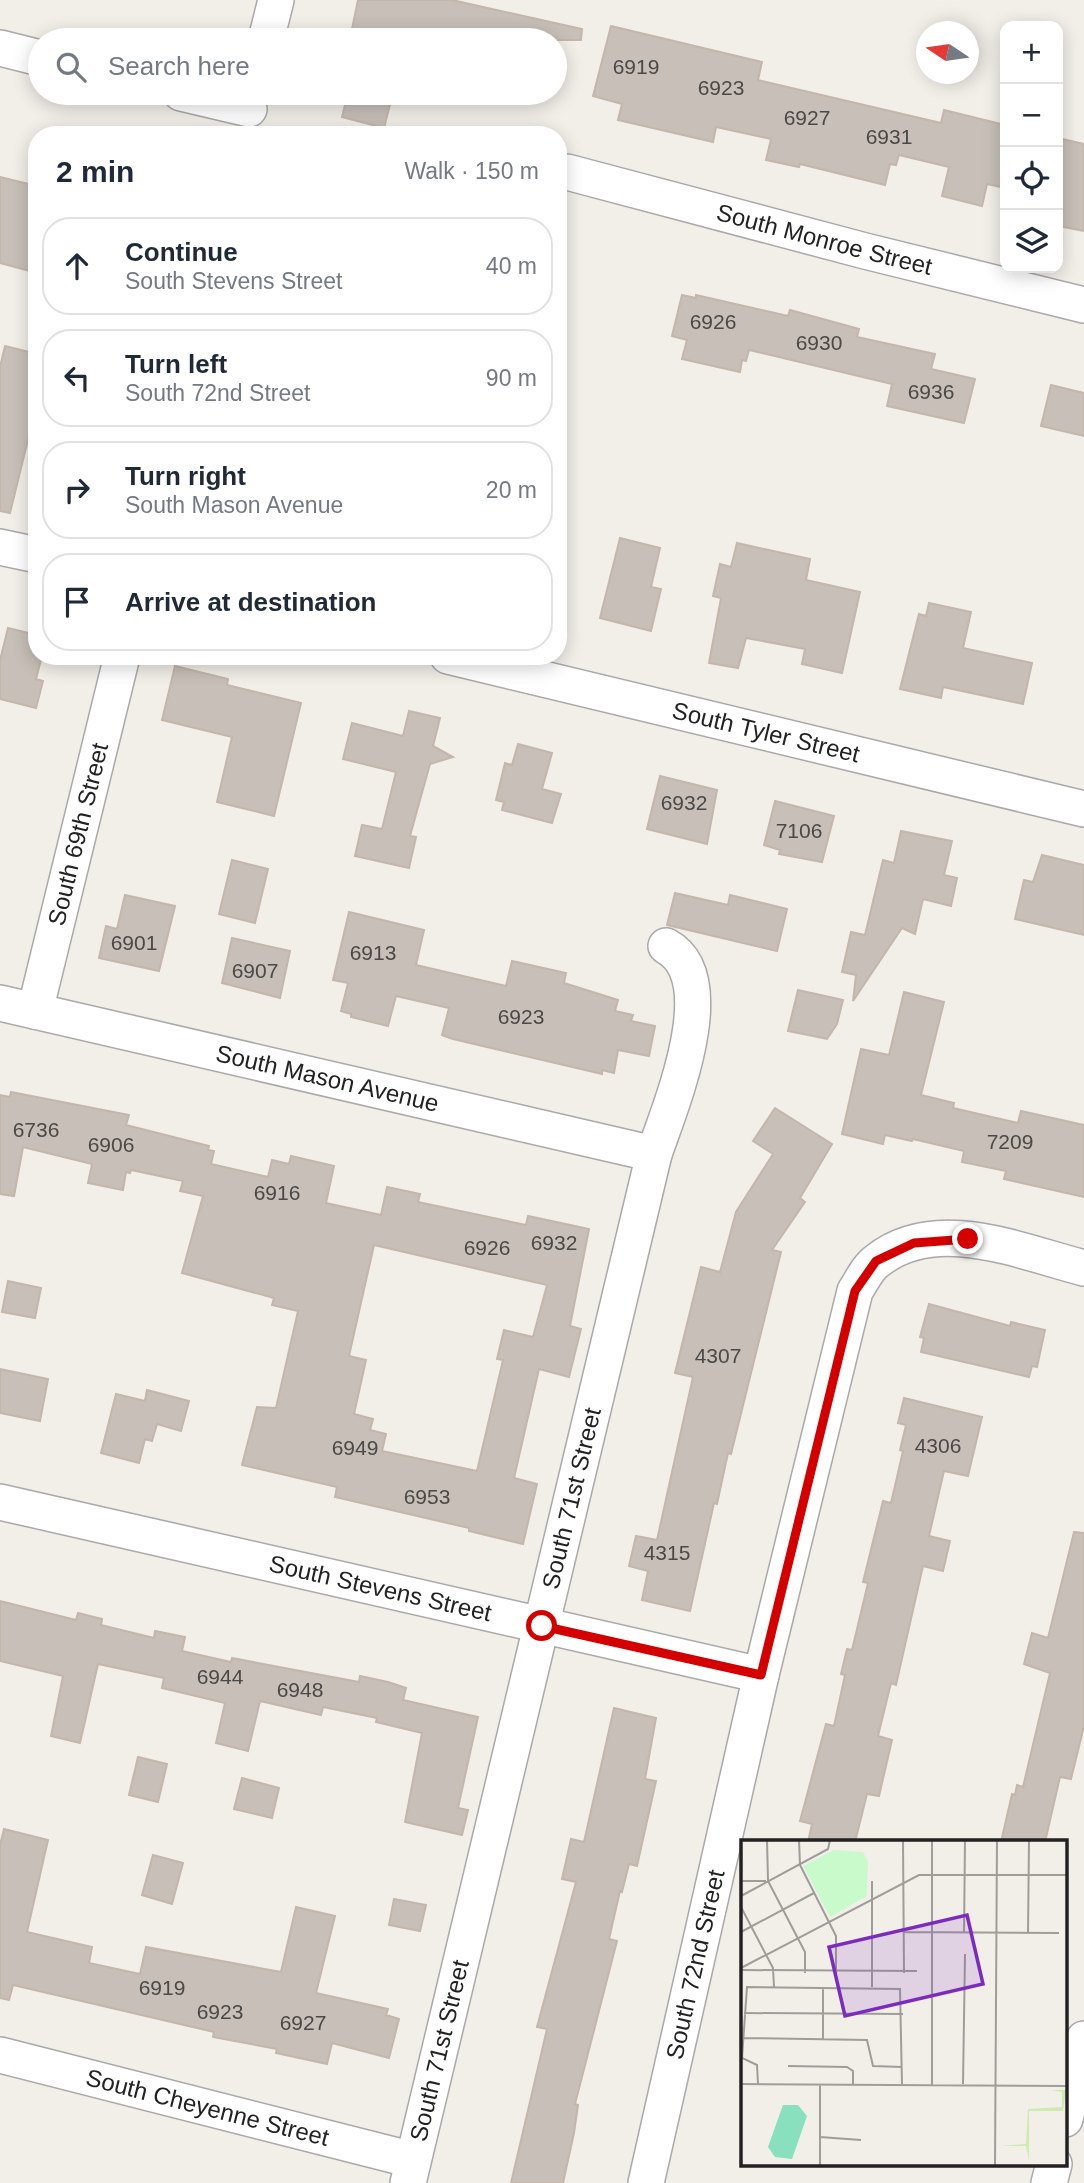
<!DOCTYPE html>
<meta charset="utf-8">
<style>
:root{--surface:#fff;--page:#f6f6f7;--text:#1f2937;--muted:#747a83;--line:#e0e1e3}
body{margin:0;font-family:Helvetica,sans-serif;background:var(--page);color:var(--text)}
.controls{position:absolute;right:21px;top:21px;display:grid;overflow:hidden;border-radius:14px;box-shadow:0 4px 18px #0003}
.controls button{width:63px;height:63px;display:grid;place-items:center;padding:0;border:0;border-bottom:2px solid var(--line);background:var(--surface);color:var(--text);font:35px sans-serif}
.compass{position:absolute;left:916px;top:21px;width:63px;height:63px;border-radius:50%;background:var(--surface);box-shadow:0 4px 18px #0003;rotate:283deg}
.stop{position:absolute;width:21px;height:21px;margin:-16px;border:5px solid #d40000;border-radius:50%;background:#fff}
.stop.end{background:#d40000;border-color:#fff;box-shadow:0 2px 7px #0008}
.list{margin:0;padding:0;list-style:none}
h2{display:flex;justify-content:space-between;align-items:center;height:91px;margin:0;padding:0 28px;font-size:30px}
h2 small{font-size:23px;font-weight:400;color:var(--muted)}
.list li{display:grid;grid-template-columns:46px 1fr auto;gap:21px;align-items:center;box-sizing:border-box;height:98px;margin:0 14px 14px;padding:0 14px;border:2px solid var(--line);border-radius:28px}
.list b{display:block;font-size:26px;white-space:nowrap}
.list p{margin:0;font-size:23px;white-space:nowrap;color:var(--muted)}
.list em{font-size:23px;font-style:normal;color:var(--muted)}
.icon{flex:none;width:38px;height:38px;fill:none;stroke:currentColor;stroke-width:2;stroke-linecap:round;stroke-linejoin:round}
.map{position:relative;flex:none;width:1084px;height:2183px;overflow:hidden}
.search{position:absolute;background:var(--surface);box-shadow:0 4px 18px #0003;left:28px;top:28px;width:539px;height:77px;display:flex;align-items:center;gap:18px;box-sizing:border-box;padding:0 24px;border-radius:38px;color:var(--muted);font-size:26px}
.panel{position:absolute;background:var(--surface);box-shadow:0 4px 18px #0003;left:28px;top:126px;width:539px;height:539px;border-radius:28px}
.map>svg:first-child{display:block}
</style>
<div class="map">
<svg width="1084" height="2183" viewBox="0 0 1084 2183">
<rect width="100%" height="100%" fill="#f2efe9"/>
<path fill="#c7bfb8" stroke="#c4b6ab" stroke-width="2" fill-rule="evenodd" d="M358,0H452L582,29L581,40H402L352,29Z
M611,26L762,62L758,80L941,123L944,110L1005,125V188L987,184L982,206L942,196L949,167L899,155L896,165L890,164L885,185L800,164L799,167L766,160L771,139L716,127L713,142L618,120L622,104L593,96Z
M348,93H393L384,128L342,117Z
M1058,138L1084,144V231L1058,226Z
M0,177L37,186V273L0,263Z
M682,295L696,298V295L788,316L790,310L859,329L857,337L935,354L931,369L975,379L964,423L887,406L892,384L749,350L746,361L742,360L740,372L682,359L687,340L672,336Z
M5,346L37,354V403L10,513L0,511V367Z
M1051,385L1084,393V436L1041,426Z
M620,538L660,548L651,587L661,589L651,631L600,618Z
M737,543L810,559L806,580L860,592L842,673L802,664L805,649L746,638L738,668L709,663L721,598L713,596L720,564L731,567Z
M929,603L971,612L963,648L1032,663L1023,704L943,687L941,698L900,689L919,614L926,616Z
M8,628L37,635V656H42L36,679L43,681L36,708L0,699V660Z
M175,666L228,679L227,685L301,703L274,816L217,802L232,737L162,720Z
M409,711L440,718L433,746L453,757L430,764L410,836L416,837L409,868L355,856L362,825L382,829L396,772L343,759L352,723L403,736Z
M518,744L552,753L542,789L561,794L552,823L502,810L504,802L496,800L505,763L512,765Z
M660,776L717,790L707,844L647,829Z
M775,801L834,816L822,862L779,854L780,850L764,845Z
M901,831L952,841L944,875L957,878L951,906L923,899L915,934L902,928L853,1001L856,975L842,972L851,932L865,935L883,860L894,863Z
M1042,855L1084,865V935L1015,919L1024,880L1033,882Z
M232,860L268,869L255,923L219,914Z
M675,893L728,905L730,895L787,909L777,951L667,925Z
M125,895L175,906L159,971L99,958L106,926L117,929Z
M349,912L424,930L416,965L506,986L512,961L566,973L564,983L618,1000L615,1011L633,1015L631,1021L655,1026L649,1056L618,1050L614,1073L602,1070V1074L453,1039L442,1035L449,1008L396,996L388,1026L351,1017V1014L341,1011L348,983L333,980Z
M232,938L290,951L280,998L222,983Z
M798,990L843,1000L837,1024L827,1039L788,1031Z
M904,992L944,1002L921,1095L954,1103L953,1108L1018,1123L1021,1111L1084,1125V1197L1004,1179L1006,1171L962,1162L964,1151L913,1139L912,1141L885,1135L883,1144L842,1134L861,1049L889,1055Z
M11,1092L129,1115L126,1125L209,1146L208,1150L214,1151L211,1164L268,1177L272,1160L289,1164L291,1156L334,1166L326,1203L381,1215L387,1187L420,1194L418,1202L526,1225L528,1216L589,1229L570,1326L581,1329L569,1377L539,1369L514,1478L537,1484L523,1544L469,1531V1528L335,1497L337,1487L242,1465L257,1407L276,1408L298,1311L272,1305L274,1298L182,1273L203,1196L180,1191L183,1181L131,1170L130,1173L126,1172L123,1190L88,1183L92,1164L23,1147L14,1196L0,1194V1095L10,1097ZM374,1245L547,1285L533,1337L504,1330L497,1359L503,1360L477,1471L382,1451L386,1434L370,1430L373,1419L354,1414L366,1360L349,1356Z
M775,1108L832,1144L800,1198L805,1202L772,1250L781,1252L731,1454L728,1453L717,1504L714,1503L690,1611L642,1600L648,1571L629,1566L636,1536L657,1540L693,1377L675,1373L701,1267L720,1272L736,1212L773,1154L753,1141Z
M8,1281L41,1288L35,1318L2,1312Z
M929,1304L1010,1326L1011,1322L1045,1330L1037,1367L1032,1366L1029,1377L921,1352L924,1338L920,1337Z
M0,1369L48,1379L40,1421L0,1413Z
M147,1390L189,1401L181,1431L157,1424L152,1441L145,1439L139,1463L101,1453L116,1394L145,1401Z
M904,1398L982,1417L968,1476L944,1471L929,1536L950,1541L943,1571L923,1566L896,1685L891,1683L878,1736L892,1740L879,1796L867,1794L855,1842H808L812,1824L800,1821L826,1724L834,1726L845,1675L841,1674L847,1649L852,1650L868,1583L863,1582L883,1501L891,1503L903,1451L900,1450L906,1425L898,1423Z
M1074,1532L1084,1533V1726L1071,1779L1060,1777L1045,1842H1001L1012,1794L1015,1795L1017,1785L1023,1787L1050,1673L1024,1664L1032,1633L1048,1638Z
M0,1601L76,1620L78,1613L102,1619L101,1625L154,1638L155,1631L185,1637L182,1651L231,1662L232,1658L359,1682L360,1676L388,1682L406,1688L403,1700L478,1717L458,1808L468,1810L462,1835L405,1822L422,1733L376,1722L377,1718L323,1707L321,1715L260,1701L248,1751L216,1743L225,1703L162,1688L164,1678L98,1664L80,1743L51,1736L63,1676L0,1661Z
M614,1708L656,1718L645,1779L656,1781L637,1866L629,1864L622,1892L620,1891L609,1939L617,1941L575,2104L578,2105L574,2133L563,2183H511L547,2029L537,2027L576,1882L562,1879L571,1839L584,1842Z
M138,1757L167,1764L158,1802L129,1795Z
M242,1778L279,1788L272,1818L234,1809Z
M4,1829L48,1840L27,1932L92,1947L89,1963L140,1974L146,1947L281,1972L296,1907L335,1916L316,1993L388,2009L386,2015L399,2019L389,2058L332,2043L327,2064L276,2053L277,2049L213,2037L214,2032L13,1985L9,2000L0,1998V1845Z
M153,1855L183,1863L172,1904L142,1895Z
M394,1899L426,1905L420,1931L389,1925Z"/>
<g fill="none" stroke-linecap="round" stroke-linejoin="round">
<g stroke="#a9a9a9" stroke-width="38">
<g id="minor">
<path d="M266,40L276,0"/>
<path d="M0,48L40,58"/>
<path d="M181,93L249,109"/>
<path id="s1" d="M567,172L865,251L1084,305"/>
<path d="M0,547L37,555"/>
<path id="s2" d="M448,656L1084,809"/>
<path id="s3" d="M0,1003L654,1154"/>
<path id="s4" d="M35,1011L122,656"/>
<path id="s5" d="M0,1502L761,1675"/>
<path id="s6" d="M0,2055L413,2160"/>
<path d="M1065,2119L1084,2039"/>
<path id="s7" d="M408,2183L654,1154C670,1107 725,978 666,946"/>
<path id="s8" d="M646,2183L761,1675L855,1291C861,1282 868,1267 877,1261C936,1214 1021,1252 1084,1268"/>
<path d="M1049,2183L1054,2164"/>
</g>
</g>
<use href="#minor" stroke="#fff" stroke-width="35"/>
</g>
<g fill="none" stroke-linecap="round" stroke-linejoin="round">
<path stroke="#d40000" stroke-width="9" d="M542,1626L761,1675L855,1291L876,1261L914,1243L968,1239"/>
</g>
<g text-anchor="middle" stroke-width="5" stroke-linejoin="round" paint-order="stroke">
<g font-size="21" fill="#4b4948">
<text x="636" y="74">6919</text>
<text x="721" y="95">6923</text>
<text x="807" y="125">6927</text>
<text x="889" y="144">6931</text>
<text x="713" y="329">6926</text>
<text x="819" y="350">6930</text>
<text x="931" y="399">6936</text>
<text x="684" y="810">6932</text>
<text x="799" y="838">7106</text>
<text x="134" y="950">6901</text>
<text x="373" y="960">6913</text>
<text x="255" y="978">6907</text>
<text x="521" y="1024">6923</text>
<text x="36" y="1137">6736</text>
<text x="1010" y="1149">7209</text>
<text x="111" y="1152">6906</text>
<text x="277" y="1200">6916</text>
<text x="554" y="1250">6932</text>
<text x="487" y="1255">6926</text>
<text x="718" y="1363">4307</text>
<text x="938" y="1453">4306</text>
<text x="355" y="1455">6949</text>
<text x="427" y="1504">6953</text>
<text x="667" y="1560">4315</text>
<text x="220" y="1684">6944</text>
<text x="300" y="1697">6948</text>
<text x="162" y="1995">6919</text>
<text x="220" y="2019">6923</text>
<text x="303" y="2030">6927</text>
</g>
<g font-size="24" fill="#222" stroke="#fff">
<text dy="8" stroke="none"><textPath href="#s1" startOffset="266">South Monroe Street</textPath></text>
<text dy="8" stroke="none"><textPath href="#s2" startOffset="327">South Tyler Street</textPath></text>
<text dy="8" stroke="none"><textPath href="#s4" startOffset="182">South 69th Street</textPath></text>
<text dy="8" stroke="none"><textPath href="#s3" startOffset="336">South Mason Avenue</textPath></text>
<text dy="8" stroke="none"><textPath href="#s7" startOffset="704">South 71st Street</textPath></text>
<text dy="8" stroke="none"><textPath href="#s5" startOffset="390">South Stevens Street</textPath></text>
<text dy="8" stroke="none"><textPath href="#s8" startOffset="224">South 72nd Street</textPath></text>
<text dy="8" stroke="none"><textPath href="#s7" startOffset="136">South 71st Street</textPath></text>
<text dy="8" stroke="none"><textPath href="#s6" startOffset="214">South Cheyenne Street</textPath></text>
</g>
</g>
<g transform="translate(741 1840)">
<rect width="326" height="326" fill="#f2efe9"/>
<path d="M310,250H325L322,271H288V320L285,306H259L285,304L287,269L321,267V252Z" fill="#cdebb0"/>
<path d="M93,10L122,12L127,22L126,56L89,77L62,26Z" fill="#c8facc"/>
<path d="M42,265H57L66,276L51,319L34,317L27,307Z" fill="#88e0be"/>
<path fill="none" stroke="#9f9d99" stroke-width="2" d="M26,0L27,41L64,112V133M58,0L59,25L95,96V133M162,0L163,133M0,41H25M131,41V147M0,56L87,9L89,0M0,67L32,128L33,147M0,92L73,53M163,92L318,93M223,92L224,0M287,93L288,0M0,128L178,35H326M0,130L176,131M3,173L162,174M2,198L126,200L132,226L161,227M82,199V148M47,226L106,227L112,231V245M0,244L326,246M17,244L16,225L1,218L6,147L159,149L161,245M222,244L224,114M191,245V0M79,297L120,300M79,325V244M254,325L256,0"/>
<path fill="#7b2cbf" fill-opacity="0.15" stroke="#7b2cbf" stroke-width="3.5" d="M226,75L242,144L104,176L88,107Z"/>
<rect width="326" height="326" fill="none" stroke="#222" stroke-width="3.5"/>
</g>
</svg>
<div class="controls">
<button>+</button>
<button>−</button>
<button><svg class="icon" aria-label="locate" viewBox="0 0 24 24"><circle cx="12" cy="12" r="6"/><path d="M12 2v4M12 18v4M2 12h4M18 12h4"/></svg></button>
<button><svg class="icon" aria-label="layers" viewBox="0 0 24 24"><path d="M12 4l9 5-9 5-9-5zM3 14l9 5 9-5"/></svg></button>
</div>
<svg class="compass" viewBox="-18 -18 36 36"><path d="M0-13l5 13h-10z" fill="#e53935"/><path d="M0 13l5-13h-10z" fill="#747a83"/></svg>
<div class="stop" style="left:542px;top:1626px"></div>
<div class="stop end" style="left:968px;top:1239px"></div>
<div class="search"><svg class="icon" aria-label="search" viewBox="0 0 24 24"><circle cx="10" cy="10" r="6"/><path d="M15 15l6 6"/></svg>Search here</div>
<section class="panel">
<h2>2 min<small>Walk · 150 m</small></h2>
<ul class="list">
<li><svg class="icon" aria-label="ahead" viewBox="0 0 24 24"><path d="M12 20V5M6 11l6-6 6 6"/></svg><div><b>Continue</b><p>South Stevens Street</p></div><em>40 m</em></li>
<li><svg class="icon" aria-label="left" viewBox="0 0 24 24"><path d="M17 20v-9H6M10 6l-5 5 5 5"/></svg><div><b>Turn left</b><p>South 72nd Street</p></div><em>90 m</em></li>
<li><svg class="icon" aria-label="right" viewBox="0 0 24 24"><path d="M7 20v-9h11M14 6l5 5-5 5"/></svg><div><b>Turn right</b><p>South Mason Avenue</p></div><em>20 m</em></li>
<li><svg class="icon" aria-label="arrive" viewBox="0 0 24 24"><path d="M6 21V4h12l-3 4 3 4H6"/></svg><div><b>Arrive at destination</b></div></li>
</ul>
</section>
</div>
